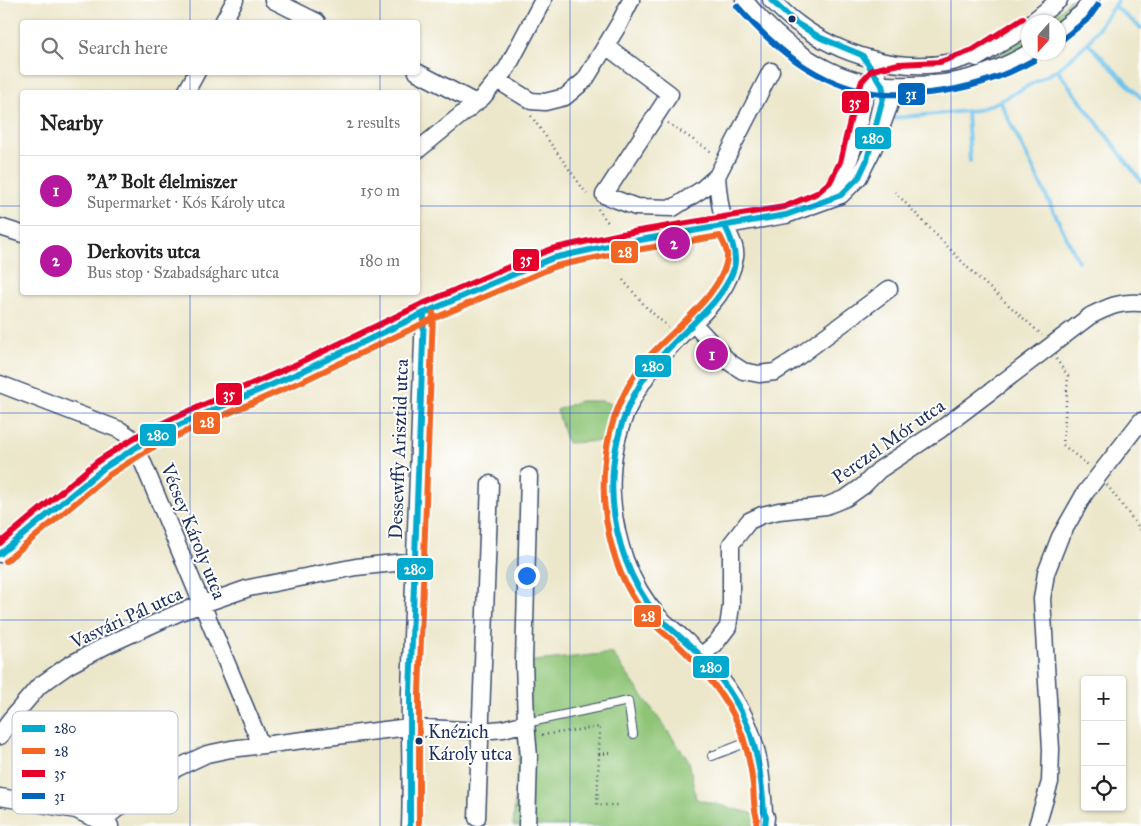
<!DOCTYPE html>
<meta charset="utf-8">
<style>
:root{--surface:#fff;--page:#f6f6f6;--text:#222;--muted:#767676;--line:#e0e0e0;--accent:#b5179e}
body{margin:0;font-family:"IM FELL Great Primer",serif;background:var(--page);color:var(--text)}
.controls{position:absolute;right:15px;bottom:15px;display:grid;overflow:hidden;border-radius:5px;box-shadow:0 1px 4px #0004}
.controls button{width:45px;height:45px;display:grid;place-items:center;padding:0;border:0;border-bottom:1px solid var(--line);background:var(--surface);color:var(--text);font:25px sans-serif}
.compass{position:absolute;left:1021px;top:15px;width:45px;height:45px;border-radius:50%;background:var(--surface);box-shadow:0 1px 4px #0004;rotate:201deg}
.you{position:absolute;left:526px;top:575px;width:18px;height:18px;margin:-12px;border:4px solid #fff;border-radius:50%;background:#1a73e8;box-shadow:0 0 0 8px #1a73e833}
.badge{display:grid;place-items:center;width:32px;height:32px;border-radius:50%;background:var(--accent);color:#fff;font-size:16px;font-weight:700}
.pin{position:absolute;translate:-50% -50%;border:2px solid #fff;box-shadow:0 1px 5px #0006}
.list{margin:0;padding:0;list-style:none}
h2{display:flex;justify-content:space-between;align-items:center;height:65px;margin:0;padding:0 20px;font-size:21px}
h2 small{font-size:16px;font-weight:400;color:var(--muted)}
.list li{display:grid;grid-template-columns:32px 1fr auto;gap:15px;align-items:center;box-sizing:border-box;height:70px;padding:0 20px;border-top:1px solid var(--line)}
.list b{display:block;font-size:19px;white-space:nowrap}
.list p{margin:0;font-size:16px;white-space:nowrap;color:var(--muted)}
.list em{font-size:16px;font-style:normal;color:var(--muted)}
.icon{flex:none;width:28px;height:28px;fill:none;stroke:currentColor;stroke-width:2;stroke-linecap:round;stroke-linejoin:round}
.map{position:relative;flex:none;width:1141px;height:826px;overflow:hidden}
.search{position:absolute;background:var(--surface);box-shadow:0 1px 4px #0004;left:20px;top:20px;width:400px;height:55px;display:flex;align-items:center;gap:12px;box-sizing:border-box;padding:0 18px;border-radius:5px;color:var(--muted);font-size:19px}
.panel{position:absolute;background:var(--surface);box-shadow:0 1px 4px #0004;left:20px;top:90px;width:400px;height:205px;border-radius:5px}
.map>svg:first-child{display:block}
</style>
<div class="map">
<svg width="1141" height="826" viewBox="0 0 1141 826">
<rect width="100%" height="100%" fill="#fff"/>
<filter id="ink" filterUnits="userSpaceOnUse"><feTurbulence type="fractalNoise" baseFrequency=".02" numOctaves="2"/><feDisplacementMap in="SourceGraphic" scale="10" xChannelSelector="R" yChannelSelector="G"/><feConvolveMatrix kernelMatrix="1 2 1 2 8 2 1 2 1" color-interpolation-filters="sRGB"/></filter>
<filter id="wash" filterUnits="userSpaceOnUse"><feTurbulence type="fractalNoise" baseFrequency=".0096" numOctaves="4" result="noise"/><feDisplacementMap in="SourceGraphic" scale="20" xChannelSelector="R" yChannelSelector="G"/><feGaussianBlur stdDeviation="1.12" result="paint"/><feColorMatrix in="noise" values="0 0 0 0 0 0 0 0 0 0 0 0 0 0 0 0 0 1.4 0 .05"/><feComposite in="paint" operator="in"/></filter>
<g filter="url(#wash)">
<rect width="100%" height="100%" fill="#ece7cb"/>
<path fill="#8ec476" stroke="#547a6a" d="M1069,0H1081C1067,15 1067,22 1045,22L1064,7Z
M1028,36V45L976,70L938,78H913C959,73 990,62 1028,36Z
M580,401H602L612,404L602,441L567,443L557,410Z
M612,653L689,761L696,799L766,817L764,826H513L526,662Z"/>
<g fill="none" stroke-linecap="round" stroke-linejoin="round">
<path stroke="#6ec2eb" stroke-width="4" d="M1114,6L1141,28
M1088,43L1141,98
M1057,70L1141,181
M1000,101L1078,261
M967,112L970,161
M894,118L978,110L1000,101L1057,70L1088,43L1118,0"/>
</g>
</g>
<g filter="url(#ink)">
<g fill="none" stroke-linecap="round" stroke-linejoin="round">
<g stroke="#3a4b6e" stroke-width="10">
<path id="lane" d="M526,723L628,701L633,734
M712,756L753,740"/>
</g>
<g stroke="#3a4b6e" stroke-width="19">
<path id="street" d="M273,0L317,22
M744,0C776,39 821,76 872,84C885,86 898,85 911,85C955,85 992,75 1030,52
M771,0C780,8 788,17 797,23C839,55 899,73 952,62C963,59 974,55 985,52
M223,22L235,0
M1032,22L1059,0
M1058,32L1082,13L1091,0
M606,46L670,94L604,195L636,207L673,208L701,190L717,176L771,71
M977,58L1018,33L1028,25
M417,72L476,103
M497,80L531,101L545,102L565,97L585,80L619,24L631,0
M186,92L197,72
M418,150L483,97L507,68L543,0
M717,176C718,192 720,209 725,225C728,235 737,246 735,257C729,292 705,311 681,335C636,381 608,430 612,496C615,539 629,585 659,617C668,626 678,633 687,642C710,663 730,689 744,716C759,746 762,779 764,812L766,817L765,826
M827,196C843,181 850,160 856,138C861,118 861,92 878,77
M0,227L22,234
M693,323L729,362L743,371L759,374L775,372L795,359L889,289
M0,384L120,430L133,439L261,745
M0,554L104,468L146,441L181,424L301,372L424,313L486,286L553,258L622,243L786,215L841,195L859,177L874,147L891,101L898,95L919,85
M701,656L715,644L728,627L731,606V544L749,521L762,515L779,511L826,506L846,498L863,486L879,470L941,429L1090,316C1108,307 1120,301 1141,303
M526,723L529,757L527,826
M0,736L10,720L39,686L69,665L107,645L180,612L249,588L356,567L414,561
M0,797L76,810L110,826
M477,818L490,484
M101,822L130,798L177,768L207,754L231,749L409,727L481,731L503,729L526,723L524,661L529,476
M410,826C412,782 409,737 410,693C414,566 419,439 424,313
M1037,826L1050,782L1051,749L1042,599L1046,573L1060,537L1085,493L1141,421"/>
</g>
<path stroke="#3a4b6e" stroke-width="2.5" stroke-dasharray="1 4" stroke-linecap="butt" d="M531,116L589,197
M668,123L713,153
M895,192L973,273L1042,335
M598,209L609,224
M623,280L646,307L668,327
M1056,359L1068,376L1063,445L1088,465
M1107,485L1141,530
M542,735L600,727L597,805H619
M599,754L613,753"/>
<use href="#lane" stroke="#fff" stroke-width="8"/>
<use href="#street" stroke="#fff" stroke-width="16"/>
<g stroke="#fff" stroke-width="10">
<path id="bus-1" d="M725,226C742,259 737,273 714,302C690,329 660,352 641,383C597,452 605,551 656,614C668,628 684,639 697,652C746,702 760,744 764,812L766,817L765,826
M0,554L104,468L146,441L181,424L301,372L424,313L486,286L553,258L622,243L786,215L841,195L859,177L867,160L884,94L882,85L862,55L821,38L796,23L771,0
M410,826V693L424,313"/>
</g>
<g stroke="#fff" stroke-width="10">
<path id="bus-2" d="M6,561L109,475L150,449L185,432L305,380L428,321L556,266L624,252L720,236C723,242 728,250 727,257C724,294 667,334 644,362C626,385 614,413 608,441C596,501 609,576 652,622C660,631 669,637 678,645C699,665 718,687 732,712C745,735 750,759 753,785C754,795 753,808 757,818L756,825
M419,826V693L433,313"/>
</g>
<g stroke="#fff" stroke-width="10">
<path id="bus-3" d="M0,543L98,461L142,433L178,416L297,364L420,305L483,278L551,249L621,234L784,207L817,193L830,182L840,162L853,109L862,81L872,70L899,64L940,62L973,50L1023,18"/>
</g>
<g stroke="#fff" stroke-width="10">
<path id="bus-4" d="M737,6C773,47 817,85 873,93C886,95 901,94 914,94C958,92 996,81 1034,60
M1063,39L1088,19L1098,5"/>
</g>
<use href="#bus-1" stroke="#00a9ce" stroke-width="6"/>
<use href="#bus-2" stroke="#f26522" stroke-width="6"/>
<use href="#bus-3" stroke="#e4002b" stroke-width="6"/>
<use href="#bus-4" stroke="#0065bd" stroke-width="6"/>
</g>
</g>
<path fill="none" stroke="#1d4ed8" stroke-width="1" stroke-opacity="0.55" d="M190,0V22M380,0V22M570,0V826M761,0V826M951,0V826M190,72V92M380,72V92M0,206H22M418,206H1141M190,292V826M380,292V826M0,413H1141M0,620H1141"/>
<g fill="#1b2f5e" stroke="#fff" stroke-width="2">
<circle cx="792" cy="19" r="4.5"/>
<circle cx="419" cy="741" r="4.5"/>
</g>
<g text-anchor="middle" stroke-width="4" stroke-linejoin="round" paint-order="stroke">
<g font-size="18" fill="#1b2f5e" stroke="#fff" text-anchor="start">
<text x="428" y="738">Knézich<tspan x="428" dy="22">Károly utca</tspan></text>
</g>
<g font-size="19" fill="#1b2f5e" stroke="#fff">
<text transform="translate(888 441) rotate(-35)" y="7">Perczel Mór utca</text>
<text transform="translate(398 449) rotate(-88)" y="7">Dessewffy Arisztid utca</text>
<text transform="translate(194 531) rotate(68)" y="7">Vécsey Károly utca</text>
<text transform="translate(126 617) rotate(-25)" y="7">Vasvári Pál utca</text>
</g>
</g>
<rect x="12" y="711" width="166" height="103" rx="8" fill="#fff" stroke="#bbc1cf" stroke-width="1"/>
<rect x="22" y="725" width="23" height="7" fill="#00a9ce"/>
<rect x="22" y="748" width="23" height="6" fill="#f26522"/>
<rect x="22" y="770" width="23" height="7" fill="#e4002b"/>
<rect x="22" y="793" width="23" height="6" fill="#0065bd"/>
<g font-size="14" fill="#1b2f5e">
<text x="54" y="733">280</text>
<text x="54" y="756">28</text>
<text x="54" y="778">35</text>
<text x="54" y="801">31</text>
</g>
<g stroke="#fff" stroke-width="2">
<rect x="897" y="82" width="29" height="24" rx="5" fill="#0065bd"/>
<rect x="841" y="90" width="29" height="24" rx="5" fill="#e4002b"/>
<rect x="854" y="126" width="38" height="24" rx="5" fill="#00a9ce"/>
<rect x="610" y="240" width="29" height="24" rx="5" fill="#f26522"/>
<rect x="512" y="248" width="28" height="24" rx="5" fill="#e4002b"/>
<rect x="634" y="354" width="38" height="24" rx="5" fill="#00a9ce"/>
<rect x="215" y="382" width="28" height="24" rx="5" fill="#e4002b"/>
<rect x="192" y="411" width="29" height="24" rx="5" fill="#f26522"/>
<rect x="139" y="423" width="38" height="24" rx="5" fill="#00a9ce"/>
<rect x="396" y="557" width="38" height="24" rx="5" fill="#00a9ce"/>
<rect x="633" y="604" width="29" height="24" rx="5" fill="#f26522"/>
<rect x="692" y="655" width="38" height="24" rx="5" fill="#00a9ce"/>
</g>
<g font-size="14" text-anchor="middle" font-weight="bold" fill="#fff">
<text x="911" y="99">31</text>
<text x="855" y="107">35</text>
<text x="873" y="143">280</text>
<text x="625" y="257">28</text>
<text x="526" y="264">35</text>
<text x="653" y="371">280</text>
<text x="229" y="399">35</text>
<text x="207" y="427">28</text>
<text x="158" y="440">280</text>
<text x="415" y="574">280</text>
<text x="648" y="621">28</text>
<text x="711" y="672">280</text>
</g>
</svg>
<div class="controls">
<button>+</button>
<button>−</button>
<button><svg class="icon" aria-label="locate" viewBox="0 0 24 24"><circle cx="12" cy="12" r="6"/><path d="M12 2v4M12 18v4M2 12h4M18 12h4"/></svg></button>
</div>
<svg class="compass" viewBox="-18 -18 36 36"><path d="M0-13l5 13h-10z" fill="#e53935"/><path d="M0 13l5-13h-10z" fill="#767676"/></svg>
<div class="you"></div>
<div class="pin badge" style="left:712px;top:354px">1</div>
<div class="pin badge" style="left:674px;top:243px">2</div>
<div class="search"><svg class="icon" aria-label="search" viewBox="0 0 24 24"><circle cx="10" cy="10" r="6"/><path d="M15 15l6 6"/></svg>Search here</div>
<section class="panel">
<h2>Nearby<small>2 results</small></h2>
<ul class="list">
<li><span class="badge">1</span><div><b>&quot;A&quot; Bolt élelmiszer</b><p>Supermarket · Kós Károly utca</p></div><em>150 m</em></li>
<li><span class="badge">2</span><div><b>Derkovits utca</b><p>Bus stop · Szabadságharc utca</p></div><em>180 m</em></li>
</ul>
</section>
</div>
